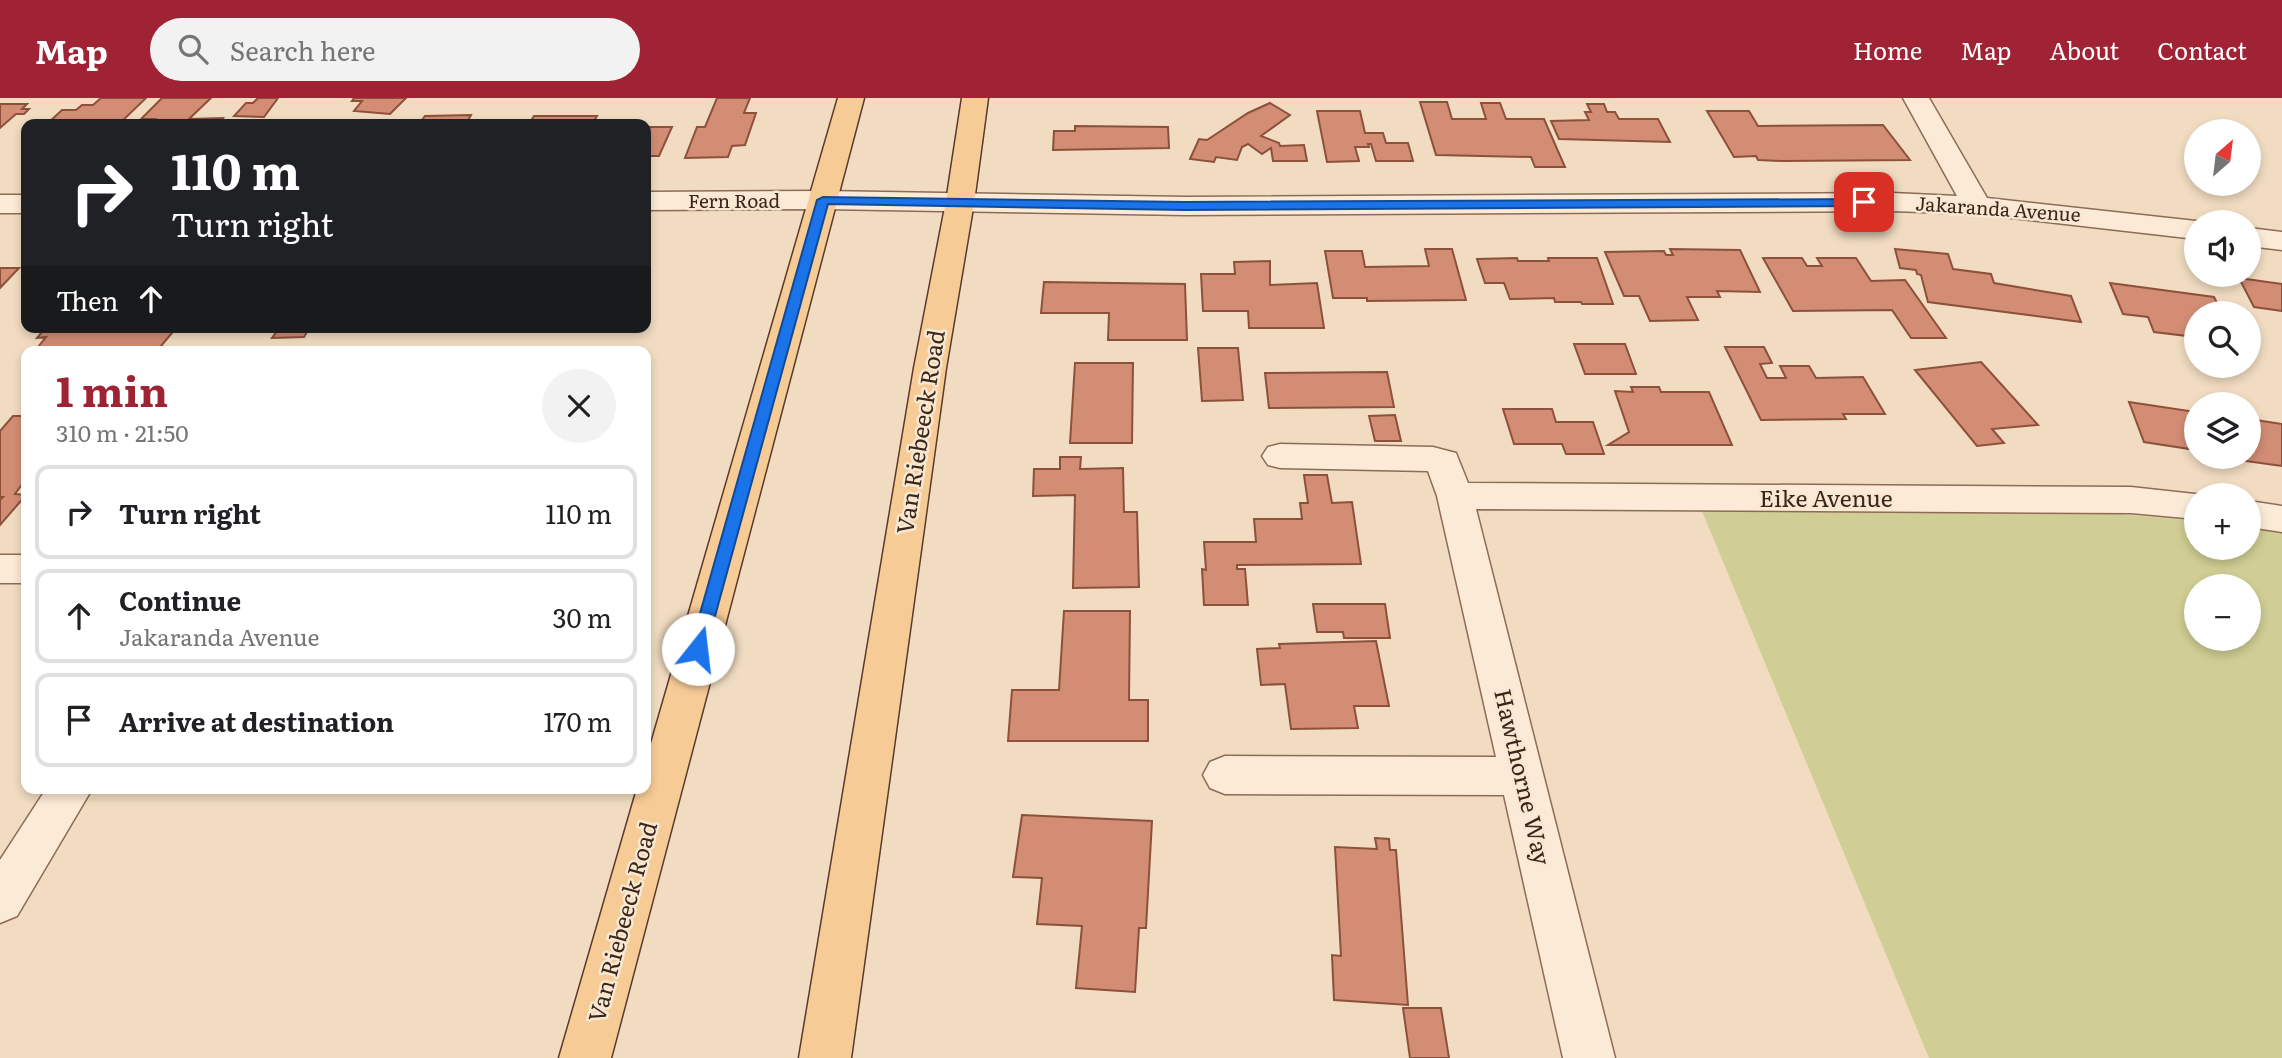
<!DOCTYPE html>
<html lang="en">
<head>
<meta charset="utf-8">
<style>
  :root { --surface:#fff; --page:#f2f2f2; --text:#202124; --muted:#757577; --line:#e0e0e0; --accent:#9f2335 }
  body { margin:0; font-family:Literata,serif; background:var(--page); color:var(--text); height:100vh; display:flex; flex-direction:column; font-size:26px; white-space:nowrap }
  * { box-sizing:border-box; margin:0 }
  p { font-size:23px; color:var(--muted) }
  .icon { flex:none; width:38px; height:38px; fill:none; stroke:currentColor; stroke-width:2; stroke-linecap:round; stroke-linejoin:round }
  .map { position:relative; flex:1; overflow:hidden }
  .details { position:absolute; left:21px; top:248px; width:630px; height:448px; display:flex; flex-direction:column; background:var(--surface); border-radius:14px; box-shadow:0 4px 10px #0003 }
  .details>* { flex:none }
  .guide { position:absolute; left:21px; top:21px; width:630px; height:214px; border-radius:14px; box-shadow:0 4px 10px #0003; background:#202124; color:#fff; overflow:hidden }
  .needle { width:46px; rotate:28deg }
  .controls { position:absolute; left:2184px; top:21px; display:grid; gap:14px }
  .controls a { display:grid; place-items:center; width:77px; height:77px; border-radius:50%; background:var(--surface); box-shadow:0 4px 10px #0003; font-size:35px }
  .pin { position:absolute; display:grid; place-items:center; width:60px; height:60px; color:#fff; margin:-30px; border-radius:14px; box-shadow:0 4px 10px #0006 }
  .me { position:absolute; width:77px; margin:-38px; rotate:16deg; stroke-linejoin:round; filter:drop-shadow(0 0 5px #0008) }
  .turn { display:flex; align-items:center; gap:24px; height:147px; padding:0 35px; font-size:32px }
  .turn .icon { width:91px; height:91px; stroke-width:2.5 }
  .turn b { display:block; font-size:49px; line-height:60px }
  .then { display:flex; align-items:center; height:66px; padding:0 35px; background:#0003; gap:14px; font-size:26px }
  .round { display:grid; place-items:center; flex:none; width:74px; height:74px; border-radius:37px; background:var(--page) }
  .headline { display:flex; align-items:center; justify-content:space-between; height:119px; padding:0 35px }
  h1 { font-size:42px; font-weight:700; line-height:52px; color:var(--accent) }
  ul { padding:0; list-style:none }
  li { display:flex; align-items:center; gap:21px; height:94px; margin:0 14px 10px; padding:0 21px; border:4px solid var(--line); border-radius:14px }
  li div { flex:1 }
  li b { display:block; font-size:26px }
  li em { font-style:normal }
  header { display:flex; align-items:center; gap:42px; box-sizing:border-box; height:98px; padding:0 35px; background:var(--accent); color:#fff }
  header strong { font-size:33px }
  nav { display:flex; gap:38px; margin-inline-start:auto; font-size:24px }
  .search { width:490px; height:63px; background:var(--page); display:flex; align-items:center; gap:18px; box-sizing:border-box; padding:0 24px; border-radius:38px; color:var(--muted); font-size:26px }
  .map>svg:first-child { display:block }
  .green { fill:#d0ce94; fill-rule:evenodd }
  .building { fill:#d28d74; stroke:#8d503b; stroke-width:2 }
  .lines { fill:none; stroke-linecap:round; stroke-linejoin:round }
  .street-casing { stroke:#8c6b57; stroke-width:3 }
  .primary-casing { stroke:#593a2c; stroke-width:3 }
  .street { fill:#fbead5; fill-rule:evenodd }
  .primary { fill:#f7cb96; fill-rule:evenodd }
  .route { fill:#1a73e8; stroke:#114b97; stroke-width:2 }
  .labels { text-anchor:middle; stroke-width:5; stroke-linejoin:round; paint-order:stroke }
  .far-street-label { font-size:19px; fill:#3a271c; stroke:#f8e7d1 }
  .street-label { font-size:23px; fill:#3a271c; stroke:#f8e7d1 }
</style>
</head>
<body>
<header>
<strong>Map</strong>
<div class="search"><svg class="icon" aria-label="search" viewBox="0 0 24 24"><circle cx="10" cy="10" r="6"/><path d="M15 15l6 6"/></svg>Search here</div>
<nav><a>Home</a><a>Map</a><a>About</a><a>Contact</a></nav>
</header>
<div class="map">
<svg width="2282" height="960" viewBox="0 0 2282 960">
  <rect width="100%" height="100%" fill="#f1dcc1"/>
  <path class="green" d="M1702,413h386l108,10v27h53v-20l33,5v525h-353zM2196,488h53v53h-53z"/>
  <path class="building" d="M101,0h45l-27,26h-72l15,-14h14l6,-5h11z
    M162,0h49l-22,21 34,-1 -5,6h-68l5,-5h-14z
    M258,0h20l-14,19 -30,-1 12,-13h7z
    M354,0h52l-16,16 -36,-3 8,-10h-10z
    M717,0h33l-6,15h12l-11,32 -13,1 -4,11 -43,1 12,-31h8z
    M1420,4h27l5,17h34l-5,-16h19l6,16h38l21,48h-30l-4,-10 -95,-2z
    M1270,5l20,12 -29,21 18,7 1,3 24,-1 3,16h-34l-2,-13 -9,6 -14,-10 -6,3 -5,13 -21,-3 -2,5 -24,-3 9,-20 8,1 41,-27z
    M0,6h27l-5,5h7l-5,5h-8l-16,14z
    M1587,6h17l3,8h8l4,7h39l12,23 -111,-3 -8,-18 38,-1 -4,-8h6z
    M1317,13h43l5,22h18l3,10h22l5,18h-37l-5,-17h-3l1,3h-14l4,14 -32,1z
    M1707,13h42l9,15 125,-1 27,35 -128,1 -24,-1 -2,-4 -22,1z
    M471,17l-5,9h-47l6,-8z
    M534,18h63l-5,8h-63z
    M283,22h16l-3,3h25l-97,1 56,-1z
    M1075,28l93,1 1,21 -116,2 1,-19h21z
    M646,29h26l-13,29h-13z
    M1425,151h27l14,51 -99,1v-3h-34l-8,-47h37l3,16 64,-1z
    M1670,151l70,1 20,42 -43,-1 3,6h-33l11,23 -48,1 -11,-25h-15l-19,-44 59,-1 2,4h7z
    M1895,151l53,5 5,15 38,5 3,9 77,13 10,26 -153,-20 -7,-27 -4,-1 -1,-4 -16,-2z
    M1517,160l1,3h31l-1,-3h49l16,46h-31l-1,-2h-26l-1,-4 -44,1 -6,-16h-19l-8,-24z
    M1763,160h39l5,8h15l-5,-8h39l15,23 34,-1 41,58h-35l-19,-28 -99,1z
    M1270,163v24l47,-2 7,45h-75l-1,-17h-45l-2,-37h34l-1,-12z
    M0,170h19l-19,20z
    M2239,180l43,6v27l-28,-4z
    M1044,184l141,2 2,56h-79l1,-27h-68z
    M2110,185l104,14 8,16h-26v24l-42,-5 -6,-15 -25,-3z
    M46,229h131l-21,25h-122l12,-15 -9,1z
    M280,229h30l-6,10 -32,1z
    M1574,246h51l11,30h-51z
    M1725,249h39l8,16 -12,1 7,14h19l-6,-12h29l7,12 47,-1 22,37h-42l3,5 -85,1z
    M1198,250h40l5,52 -41,1z
    M1981,264l57,63 -46,4 12,14 -27,3 -62,-76z
    M1075,265h58l-1,80h-62z
    M1387,274l7,35 -125,1 -4,-35z
    M1631,289h28l2,5h48l23,53h-124l21,-13 -14,-41 18,1z
    M2129,304l67,10v38l-52,-8z
    M1503,311h49l4,13h37l11,32h-38l-4,-10h-48z
    M1395,317l6,26h-26l-6,-25z
    M13,318h13v63l-11,15 11,1 -26,30v-25l3,-3h-3v-66z
    M2249,321l33,5v42l-65,-9h32z
    M1060,359h21l-1,12 43,-1 1,44h13l2,75 -66,1 2,-93 -42,1 1,-27h26z
    M1304,377h23l5,28 20,-1 9,62 -124,1v4h8l3,36h-44l-2,-36 4,1 -2,-28h52l-2,-23h48l-2,-16h8z
    M1313,506h72l5,34h-46l-1,-6h-26z
    M1064,513h66l-1,89h19v41h-140l4,-51h47z
    M1376,543l13,65h-35l4,22 -67,1 -6,-45 -24,1 -4,-36 23,-1 -1,-4z
    M1022,717l130,6 -6,107h-7l-4,64 -59,-4 6,-62 -45,-2 5,-46 -29,-1z
    M1375,740l14,1 1,11h6l12,155 -74,-5 -2,-45 9,1 -6,-109 42,2z
    M1403,910h38l8,50h-39z"/>
  <g class="lines">
    <defs>
      <path id="street" d="M1903,0h26l58,100 209,23 4,1h-4v17l-219,-25 -85,-3 -706,4 -363,-6 -177,1v-18l177,-1 363,6 706,-4 65,3z
        M0,97h26v18h-26z
        M2249,130l33,4v18l-33,-4z
        M1280,346l153,3 23,6 12,30 663,4 73,8h-8v24l-65,-6 -655,-4 139,549h-52l-59,-263 -279,-1 -15,-6 -7,-13 7,-13 15,-6 271,1 -59,-261 -9,-25 -148,-3 -12,-3 -6,-9 6,-9z
        M2249,403l33,5v26l-33,-5z
        M0,457h26v28h-26z
        M46,691h46l-75,127 -17,7v-63z"/>
      <path id="primary" d="M838,0h26l-253,960h-52l78,-269h9v-28z
        M962,0h26l-14,104 -28,166 -95,690h-52l115,-690 32,-166z"/>
    </defs>
    <use href="#street" class="street-casing"/>
    <use href="#primary" class="primary-casing"/>
    <use href="#street" class="street"/>
    <use href="#primary" class="primary"/>
  </g>
  <path class="route" d="M823,99l362,5 679,-3 6,3 -6,4 -679,4 -357,-6 -122,445 -2,4h-12l-2,-4 127,-449z"/>
  <g class="labels">
    <g class="far-street-label">
      <text x="734" y="110">Fern Road</text>
      <text transform="translate(1998 111) rotate(4)" y="7">Jakaranda Avenue</text>
    </g>
    <g class="street-label">
      <text transform="translate(921 334) rotate(-81)" y="8">Van Riebeeck Road</text>
      <text x="1826" y="409">Eike Avenue</text>
      <text transform="translate(1522 679) rotate(77)" y="8">Hawthorne Way</text>
      <text transform="translate(623 824) rotate(-75)" y="8">Van Riebeeck Road</text>
    </g>
  </g>
</svg>
<div class="controls">
<a><svg class="needle" viewBox="-14 -14 28 28"><path d="M0-13l5 13h-10z" fill="#e53935"/><path d="M0 13l5-13h-10z" fill="#757577"/></svg></a>
<a><svg class="icon" aria-label="sound" viewBox="0 0 24 24"><path d="M4 9h4l5-4v14l-5-4H4zM17 9q2 3 0 6"/></svg></a>
<a><svg class="icon" aria-label="search" viewBox="0 0 24 24"><circle cx="10" cy="10" r="6"/><path d="M15 15l6 6"/></svg></a>
<a><svg class="icon" aria-label="layers" viewBox="0 0 24 24"><path d="M12 4l9 5-9 5-9-5zM3 14l9 5 9-5"/></svg></a>
<a>+</a>
<a>−</a>
</div>
<div class="pin" style="left:1864px;top:104px;background:#d93025"><svg class="icon" aria-label="arrive" viewBox="0 0 24 24"><path d="M6 21V4h12l-3 4 3 4H6"/></svg></div>
<svg class="me" style="left:698px;top:551px" viewBox="-20 -20 40 40"><circle r="19" fill="#fff"/><path d="M0-13L10 11 0 6-10 11z" fill="#1a73e8"/></svg>
<div class="guide">
<div class="turn"><svg class="icon" aria-label="right" viewBox="0 0 24 24"><path d="M7 20v-9h11M14 6l5 5-5 5"/></svg><div><b>110 m</b>Turn right</div></div>
<div class="then">Then<svg class="icon" aria-label="ahead" viewBox="0 0 24 24"><path d="M12 20V5M6 11l6-6 6 6"/></svg></div>
</div>
<section class="details">
<div class="headline"><div><h1>1 min</h1><p>310 m · 21:50</p></div><a class="round"><svg class="icon" aria-label="close" viewBox="0 0 24 24"><path d="M6 6l12 12M18 6L6 18"/></svg></a></div>
<ul>
<li><svg class="icon" aria-label="right" viewBox="0 0 24 24"><path d="M7 20v-9h11M14 6l5 5-5 5"/></svg><div><b>Turn right</b></div><em>110 m</em></li>
<li><svg class="icon" aria-label="ahead" viewBox="0 0 24 24"><path d="M12 20V5M6 11l6-6 6 6"/></svg><div><b>Continue</b><p>Jakaranda Avenue</p></div><em>30 m</em></li>
<li><svg class="icon" aria-label="arrive" viewBox="0 0 24 24"><path d="M6 21V4h12l-3 4 3 4H6"/></svg><div><b>Arrive at destination</b></div><em>170 m</em></li>
</ul>
</section>
</div>
</body>
</html>
